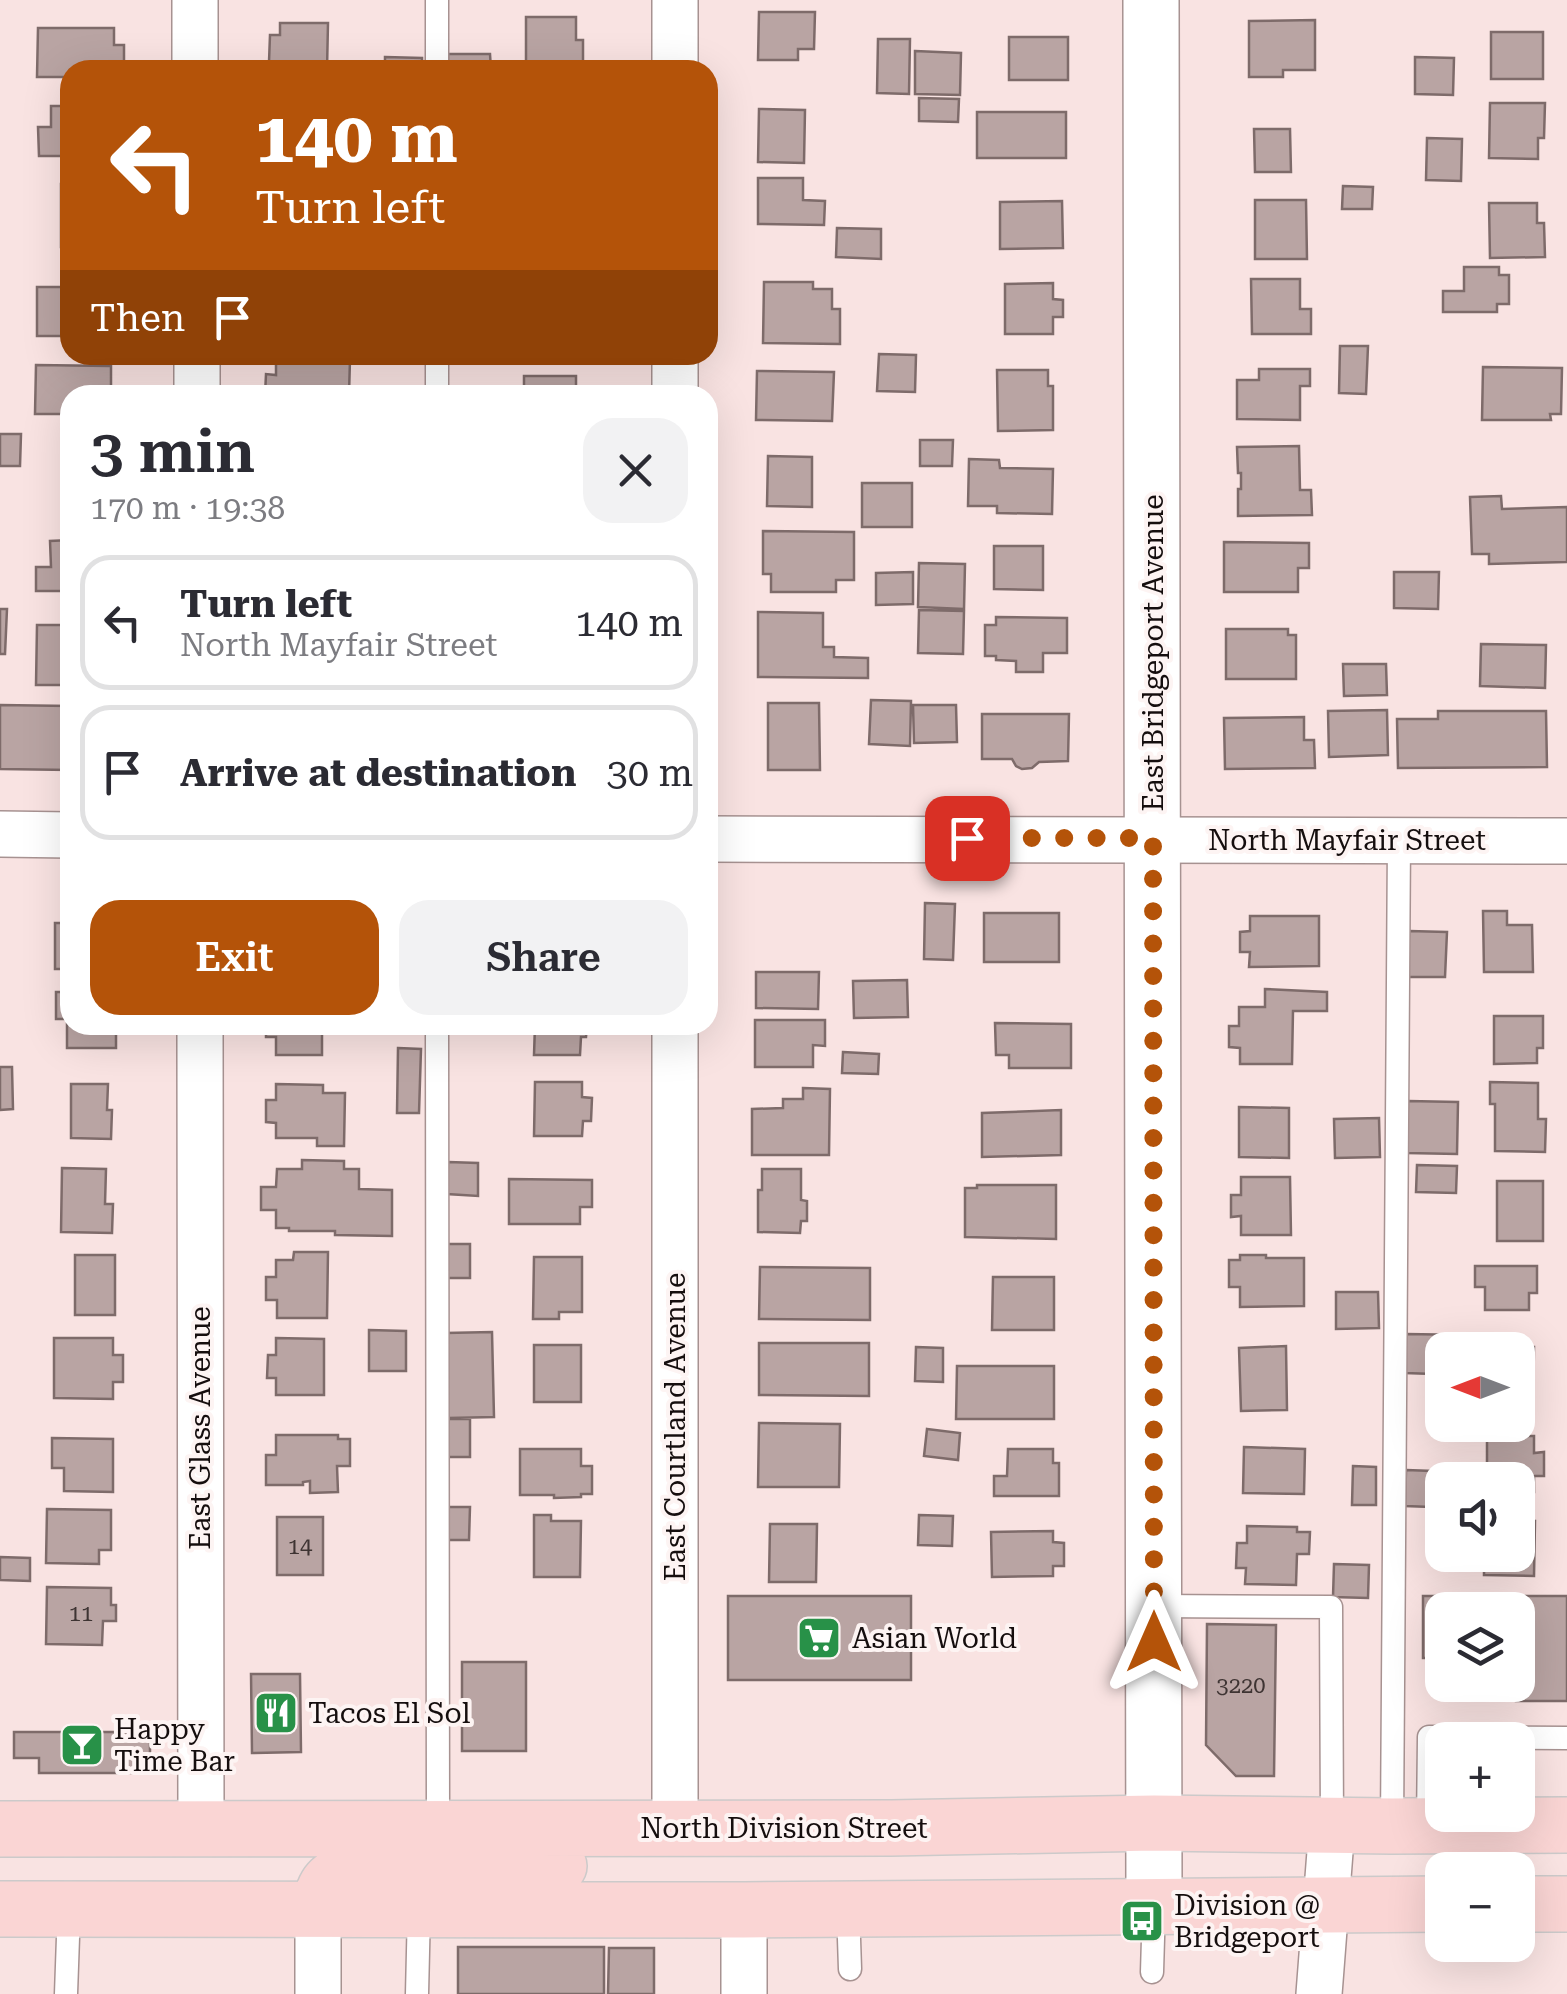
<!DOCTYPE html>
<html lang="en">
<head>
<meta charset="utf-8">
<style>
  :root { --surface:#fff; --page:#f2f2f3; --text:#2b2b33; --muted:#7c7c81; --line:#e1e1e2; --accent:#b45309 }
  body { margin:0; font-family:"Roboto Serif",serif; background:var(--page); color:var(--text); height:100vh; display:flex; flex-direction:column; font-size:38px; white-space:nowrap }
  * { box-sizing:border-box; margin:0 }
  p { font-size:32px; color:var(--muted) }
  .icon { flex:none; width:55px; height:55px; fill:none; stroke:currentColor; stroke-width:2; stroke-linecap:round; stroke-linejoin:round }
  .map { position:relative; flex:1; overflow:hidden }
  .panel { position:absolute; left:60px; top:385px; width:658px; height:650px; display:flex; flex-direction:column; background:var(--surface); border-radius:30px; box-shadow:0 10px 40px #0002 }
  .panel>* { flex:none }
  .banner { position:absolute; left:60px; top:60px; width:658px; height:305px; border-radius:30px; box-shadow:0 10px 40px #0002; background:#b45309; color:#fff; overflow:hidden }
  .needle { width:65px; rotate:270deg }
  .tools { position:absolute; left:1425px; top:1332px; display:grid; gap:20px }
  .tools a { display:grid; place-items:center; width:110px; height:110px; border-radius:20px; background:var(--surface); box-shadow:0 10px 40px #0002; font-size:50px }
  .pin { position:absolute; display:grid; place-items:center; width:85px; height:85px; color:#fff; margin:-42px; border-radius:20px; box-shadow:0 5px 15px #0006 }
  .me { position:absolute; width:110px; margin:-55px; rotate:0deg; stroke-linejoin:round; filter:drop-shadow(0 0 8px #0008) }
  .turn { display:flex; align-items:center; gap:35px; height:210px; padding:0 30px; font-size:45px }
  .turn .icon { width:130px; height:130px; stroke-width:2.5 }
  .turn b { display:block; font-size:70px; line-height:85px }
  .then { display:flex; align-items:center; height:95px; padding:0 30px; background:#0003; gap:20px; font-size:38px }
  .round { display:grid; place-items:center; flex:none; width:105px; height:105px; border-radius:30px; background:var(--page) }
  .summary { display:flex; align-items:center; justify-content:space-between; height:170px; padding:0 30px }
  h1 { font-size:60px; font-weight:600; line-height:75px }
  .action { display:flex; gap:20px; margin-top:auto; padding:20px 30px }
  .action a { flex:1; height:115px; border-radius:30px; background:var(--accent); color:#fff; font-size:40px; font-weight:600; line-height:115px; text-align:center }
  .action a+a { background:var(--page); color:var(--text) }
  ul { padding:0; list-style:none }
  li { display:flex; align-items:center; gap:30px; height:135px; margin:0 20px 15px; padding:0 10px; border:5px solid var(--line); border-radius:30px }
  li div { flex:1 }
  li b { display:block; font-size:38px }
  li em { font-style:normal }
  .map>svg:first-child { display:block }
  .building { fill:#b9a4a3; stroke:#7e6b6a; stroke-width:2.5 }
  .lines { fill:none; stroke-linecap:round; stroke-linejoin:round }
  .service-casing { stroke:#a79291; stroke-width:25 }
  .minor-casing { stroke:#a79291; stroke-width:48 }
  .tertiary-casing { stroke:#a79291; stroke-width:58 }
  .primary-casing { stroke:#cccaca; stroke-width:58 }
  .service { stroke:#fff; stroke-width:22 }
  .minor { stroke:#fff; stroke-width:45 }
  .tertiary { stroke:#fff; stroke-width:55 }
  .primary { stroke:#fad5d4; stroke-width:55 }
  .route { stroke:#b45309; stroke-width:18; stroke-dasharray:0 32.4 }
  .labels { text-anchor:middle; stroke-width:8; stroke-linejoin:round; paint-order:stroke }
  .number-label { font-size:22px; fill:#3e3433 }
  .street-label { font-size:28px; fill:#150e0e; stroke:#fdf4f3 }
  .poi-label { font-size:28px; fill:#150e0e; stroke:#fdf4f3; text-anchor:start }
</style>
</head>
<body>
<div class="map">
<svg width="1567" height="1994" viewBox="0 0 1567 1994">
  <rect width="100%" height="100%" fill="#f9e3e2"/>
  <path class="building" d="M759,12h56l-1,37h-16v11h-40z
    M526,17h50v23h7v30h-57z
    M1315,20v50h-32v7h-34v-56z
    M280,23h48l-1,47h-47v-8h-11l1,-27h10z
    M38,28h76v17h10v25h-54v7h-33z
    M1491,32h52v47h-52z
    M1009,37h59v43h-59z
    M878,39h32l-1,55 -32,-1z
    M915,51l46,2 -1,42 -45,-1z
    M448,54h42l1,16h-43z
    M385,57l37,1v12h-37z
    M1415,57l39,1 -1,37 -38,-1z
    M919,98l40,1 -1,23 -39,-1z
    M1490,103h55l-1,35h-6v21l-49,-1z
    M51,106h19v50h-31l-1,-29h13z
    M759,109l46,1 -1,53 -46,-1z
    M977,112h89v46h-89z
    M1254,129h36l1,43h-36z
    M1427,138l35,1 -1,42 -35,-1z
    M758,178h45v22l22,1 -1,24 -66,-1z
    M61,184h9v63h-9z
    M1343,186l30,1 -1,22h-30z
    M1255,200h51l1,59h-52z
    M1062,201l1,47 -63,1v-47z
    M1489,203h48v20h7l1,34 -55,1z
    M837,228l44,1v30l-45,-2z
    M1464,267h35v8h10v29h-12v8h-54v-21h21z
    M1251,279h49v30h11v25h-59z
    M764,282h49v7h19v20h8v35l-77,-1z
    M1053,283v16l10,1v17h-10v17h-48v-50z
    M37,287h33v49h-33z
    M1340,346h28l-2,48 -27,-1z
    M879,354l37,1 -1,37 -38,-1z
    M276,358l74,1 -1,36h-84l1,-21 10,1z
    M36,365l75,1v25l13,1v3h-54v19h-35z
    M1483,367l79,1 -1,46h-11l1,6h-69z
    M1259,369h51v17h-10v34l-63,-1v-39h22z
    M997,370h51v16h5v44l-55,1z
    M757,371l77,1 -2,49 -76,-1z
    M524,376h52v15h6v4h-58z
    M0,434h21l-1,32h-20z
    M920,440h33l-1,26h-32z
    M1299,446l1,44h11l1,25 -74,1v-27h3v-16h-3l-1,-26z
    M62,448h8v62h-8z
    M768,456l44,1v50l-45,-1z
    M969,459l30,1 1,8 53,1 -1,45 -55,-1v-7h-29z
    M862,483h50v44h-50z
    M1501,496l1,13 65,-2v55l-78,2v-10h-17l-2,-57z
    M763,531l91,1v48h-18v12h-65v-18h-8z
    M70,540v51h-34v-24h15l-1,-26z
    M1224,542l85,1v25h-11v24h-74z
    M994,546h49v44l-49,-1z
    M919,563l46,1 -1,45 -46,-2z
    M913,572v32l-37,1v-32z
    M1394,572h45l-1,37 -44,-1z
    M0,609h7l-2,45h-5z
    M919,610l45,1 -1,43 -45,-1z
    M758,612l65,1v34h11v10l34,1v20l-110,-1z
    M996,617l71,1v35h-24v19h-27v-11l-20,-1v-4h-11v-31h11z
    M37,625h33v60h-34z
    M1226,629h62v6h8v44h-70z
    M1481,644l65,1 -1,43 -65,-2z
    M1343,664h43l1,31 -43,1z
    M871,700l40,1 -1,45 -41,-2z
    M768,703h51l1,67h-52z
    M0,705l70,1v64l-70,-1z
    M913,705h43l1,37 -43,1z
    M1387,710l1,45 -59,2 -1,-46z
    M1438,711h108l1,56 -149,1 -1,-49h41z
    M982,714h87l-1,47 -29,1 -7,6 -10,1 -6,-3 -4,-7h-30z
    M1304,717v23h10l1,28 -90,1 -1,-51z
    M925,903l30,1 -2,56 -29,-1z
    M1483,911h24v14h25l1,47h-49z
    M984,913h75v49h-75z
    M1250,916h69v50l-70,1 1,-15h-10v-20l10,-1z
    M55,923h15v46h-15z
    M1409,931l38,1 -2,45h-37z
    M756,972h63l-1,37 -62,-1z
    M907,980l1,37 -54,1 -1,-37z
    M1265,989l62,3v19h-34l-1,53h-52v-16l-11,-1v-21h10v-19h26z
    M56,992h14v33h46v23h-49v-29h-11z
    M1494,1016h49v32h-6v15l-43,1z
    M755,1020h70v26l-12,-1v22h-58z
    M995,1023l76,1v44h-62v-13h-13z
    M266,1025h56v30h-46v-18h-10z
    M535,1025h52l-1,12h-5l-1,18h-46z
    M398,1048l23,1 -2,64h-22z
    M843,1052l36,2 -1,20 -36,-1z
    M0,1067h12l1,42 -13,1z
    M535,1082h47v15l10,1 -1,23h-8l-1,15h-48z
    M1490,1082l48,1v36h8l-1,33 -50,-1v-47h-5z
    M71,1084h37l-1,26h5l-1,29 -40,-1z
    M276,1084l47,1v8h22l-1,53h-27v-8h-41v-15l-10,-1v-22h10z
    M803,1088l27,1 -1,66h-77v-46l31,-1v-9h20z
    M1408,1101l50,1 -1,52 -50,-1z
    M1239,1107l50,1v50l-50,-1z
    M1061,1110v45l-79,2v-44z
    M1379,1118l1,39 -45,1 -1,-39z
    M302,1160l42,1v8h15v20l33,1v46l-57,-1v-4h-46v-3h-13v-18h-15v-23h15l1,-18h25z
    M448,1162l30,1v33l-31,-2z
    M1417,1165l40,1 -1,27 -40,-1z
    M62,1168l44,1 -1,35h8l-1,29 -51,-1z
    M762,1169h39v31l6,1v20h-6l-1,12 -42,-1v-42h4z
    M1241,1177h49l1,58h-50v-19l-10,1v-22h10z
    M509,1179l83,1v27h-12v17h-71z
    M1497,1181h46v60h-46z
    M977,1185h79v54l-91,-2v-49h12z
    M447,1244h23v34h-24z
    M294,1252h34l-1,66h-50v-18h-11v-23h10v-17h17z
    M75,1255h40v60h-40z
    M1240,1255h26v3h38v48l-64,1v-20h-11v-27h11z
    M534,1257h48v55h-23v7h-26z
    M1475,1266h62v27h-8v17h-44v-23h-10z
    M760,1267l110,1v52l-111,-1z
    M993,1277h61v53h-62z
    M1336,1292h42l1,36 -43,1z
    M369,1330l37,1v40h-37z
    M492,1332l2,85 -46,1 -2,-85z
    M1406,1334l62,1 -1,15h-25v8h-9v16l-28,-1z
    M54,1338h59v17h10v27h-10v17l-59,-1z
    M276,1338l48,1v56h-48v-17h-9l1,-23h8z
    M759,1343h110v53l-110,-1z
    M534,1345h47v57h-47z
    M1286,1346l1,64 -46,1 -2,-63z
    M1484,1346l50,1 -1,60h-15v-57h-34z
    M916,1347l27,1v34l-28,-1z
    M957,1366h97v53h-98z
    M448,1419h22v38h-22z
    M759,1423l81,1 -1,63h-81z
    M927,1429l33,4 -2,27 -34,-4z
    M276,1435h62v4h12v27h-13l1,26 -28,1v-12l-7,1v3h-37v-30h10z
    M1487,1436h47v17l10,-1v24h-10v16h-16v-12h-31z
    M52,1438l61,1v53l-49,-1v-23h-12z
    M1244,1447l61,2 -1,45 -61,-1z
    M520,1449h61v17h11v28h-11v3l-27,1v-3h-34z
    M1008,1449h45v14h6v33h-65v-20h13z
    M1353,1466l23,1v38h-24z
    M1406,1470l27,1 -2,36 -26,-1z
    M447,1507h23l-1,33h-22z
    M47,1509l64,1v40h-12v14l-53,-1z
    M534,1515h17v6h30l-1,56h-46z
    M919,1515l34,1 -1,30 -34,-1z
    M277,1517h46v58h-46z
    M1518,1520l17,1 -1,55 -50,-1v-20h34z
    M770,1524h47l-1,58h-47z
    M1247,1526l50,1v5h13l-1,22h-12l-1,31 -51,-1 1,-16h-10l1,-25h10z
    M1053,1531v11l11,1v23h-11v10l-61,1 -1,-45z
    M0,1557l30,1v23l-30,-1z
    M1334,1564l35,1 -1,33 -35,-1z
    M47,1587l64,1v17h5v16h-13l-1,24 -56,-1z
    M728,1596h183v84h-183z
    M1423,1596h144v105h-51l2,-91h-76v48h-19z
    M1207,1624l69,1 -2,151h-38l-30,-31z
    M462,1662h64v89h-64z
    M251,1674h49l1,78 -49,1z
    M14,1732h136v41h-111v-15h-25z
    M458,1947h146v47h-146z
    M609,1948h45v46h-46z"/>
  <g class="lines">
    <defs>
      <path id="service" d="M437,70v-70
        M437,395v-40
        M437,1025l1,803
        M1154,1606l177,1 1,219
        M1392,1826l7,-986
        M1428,1826l1,-89 138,1
        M848,1909l2,60
        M1152,1972l2,-67
        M66,1994l3,-85
        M417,1994l2,-85"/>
      <path id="minor" d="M195,0v70
        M675,0v70
        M197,355v40
        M675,355v40
        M0,834l70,1
        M708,839l859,2
        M200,1025l1,805
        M675,1025v804
        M318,1909v85
        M744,1910v84
        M1319,1994l13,-168"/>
      <path id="tertiary" d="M1151,0l3,1905"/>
      <path id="primary" d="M0,1829l891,-1 263,-5 238,3 175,-1
        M1518,1904h49
        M0,1909l744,1 698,-6
        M318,1909c9,-29 8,-28 36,-41l205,-2"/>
    </defs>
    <use href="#service" class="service-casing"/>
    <use href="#minor" class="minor-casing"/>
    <use href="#tertiary" class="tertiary-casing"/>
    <use href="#primary" class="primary-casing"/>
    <use href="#service" class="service"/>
    <use href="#minor" class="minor"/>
    <use href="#tertiary" class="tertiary"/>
    <use href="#primary" class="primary"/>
  </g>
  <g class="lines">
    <path class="route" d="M967,838h186l1,804"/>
  </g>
  <defs>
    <symbol id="supermarket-square" viewBox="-11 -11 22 22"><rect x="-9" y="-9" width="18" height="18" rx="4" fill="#289148" stroke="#fdf4f3"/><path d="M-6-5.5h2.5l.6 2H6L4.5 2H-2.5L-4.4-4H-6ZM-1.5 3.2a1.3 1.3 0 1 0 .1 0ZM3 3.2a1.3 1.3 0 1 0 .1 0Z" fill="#fff"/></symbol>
    <symbol id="restaurant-square" viewBox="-11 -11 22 22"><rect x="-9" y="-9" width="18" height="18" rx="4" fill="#289148" stroke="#fdf4f3"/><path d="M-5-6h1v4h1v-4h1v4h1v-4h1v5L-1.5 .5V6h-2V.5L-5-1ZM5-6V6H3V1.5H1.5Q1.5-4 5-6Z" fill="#fff"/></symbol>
    <symbol id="bar-square" viewBox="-11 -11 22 22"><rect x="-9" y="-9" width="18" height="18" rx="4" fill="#289148" stroke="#fdf4f3"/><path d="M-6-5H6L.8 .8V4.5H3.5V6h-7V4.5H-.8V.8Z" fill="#fff"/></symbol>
    <symbol id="bus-square" viewBox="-11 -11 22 22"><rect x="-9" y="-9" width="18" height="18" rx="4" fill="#289148" stroke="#fdf4f3"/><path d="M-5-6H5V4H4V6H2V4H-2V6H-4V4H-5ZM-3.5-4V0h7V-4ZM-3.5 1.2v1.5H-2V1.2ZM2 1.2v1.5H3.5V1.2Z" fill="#fff"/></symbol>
  </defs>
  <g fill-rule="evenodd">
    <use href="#supermarket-square" x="794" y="1613" width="50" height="50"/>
    <use href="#restaurant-square" x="251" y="1688" width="50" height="50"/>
    <use href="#bar-square" x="57" y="1720" width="50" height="50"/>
    <use href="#bus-square" x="1117" y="1896" width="50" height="50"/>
  </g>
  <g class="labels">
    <g class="number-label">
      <text x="300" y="1554">14</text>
      <text x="81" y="1621">11</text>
      <text x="1241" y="1693">3220</text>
    </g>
    <g class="street-label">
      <text transform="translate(1153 653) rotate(-90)" y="10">East Bridgeport Avenue</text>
      <text x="1347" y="850">North Mayfair Street</text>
      <text transform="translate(675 1427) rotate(-90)" y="10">East Courtland Avenue</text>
      <text transform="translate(200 1428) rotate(-90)" y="10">East Glass Avenue</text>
      <text x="784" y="1838">North Division Street</text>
    </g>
    <g class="poi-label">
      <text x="852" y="1648">Asian World</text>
      <text x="308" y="1723">Tacos El Sol</text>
      <text x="114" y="1739">Happy<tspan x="114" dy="32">Time Bar</tspan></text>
      <text x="1174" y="1915">Division @<tspan x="1174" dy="32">Bridgeport</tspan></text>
    </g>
  </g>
</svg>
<div class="tools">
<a><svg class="needle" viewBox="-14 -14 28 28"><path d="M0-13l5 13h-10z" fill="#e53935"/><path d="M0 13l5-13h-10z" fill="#7c7c81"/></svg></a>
<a><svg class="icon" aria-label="sound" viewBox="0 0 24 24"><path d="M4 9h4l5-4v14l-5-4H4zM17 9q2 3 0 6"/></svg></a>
<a><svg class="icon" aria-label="layers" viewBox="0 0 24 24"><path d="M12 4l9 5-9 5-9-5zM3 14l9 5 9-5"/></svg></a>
<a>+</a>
<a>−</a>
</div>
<div class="pin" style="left:967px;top:838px;background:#d93025"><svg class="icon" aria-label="arrive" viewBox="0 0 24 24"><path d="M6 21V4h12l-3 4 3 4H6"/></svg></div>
<svg class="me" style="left:1154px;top:1642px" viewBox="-20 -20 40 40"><path d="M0-17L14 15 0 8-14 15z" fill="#b45309" stroke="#fff" stroke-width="4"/></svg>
<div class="banner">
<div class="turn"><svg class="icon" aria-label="left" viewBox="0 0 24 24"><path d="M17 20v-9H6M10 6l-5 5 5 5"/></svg><div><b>140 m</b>Turn left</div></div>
<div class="then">Then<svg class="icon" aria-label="arrive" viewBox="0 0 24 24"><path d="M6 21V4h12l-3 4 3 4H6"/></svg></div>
</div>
<section class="panel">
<div class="summary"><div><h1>3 min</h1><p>170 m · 19:38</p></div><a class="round"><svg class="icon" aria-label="close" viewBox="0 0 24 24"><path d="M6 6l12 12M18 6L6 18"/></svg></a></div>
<ul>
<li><svg class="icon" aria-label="left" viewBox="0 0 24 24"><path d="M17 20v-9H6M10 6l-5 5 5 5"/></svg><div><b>Turn left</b><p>North Mayfair Street</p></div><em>140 m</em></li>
<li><svg class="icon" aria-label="arrive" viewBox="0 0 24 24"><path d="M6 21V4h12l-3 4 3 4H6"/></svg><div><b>Arrive at destination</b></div><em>30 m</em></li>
</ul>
<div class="action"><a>Exit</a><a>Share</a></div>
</section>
</div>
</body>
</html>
